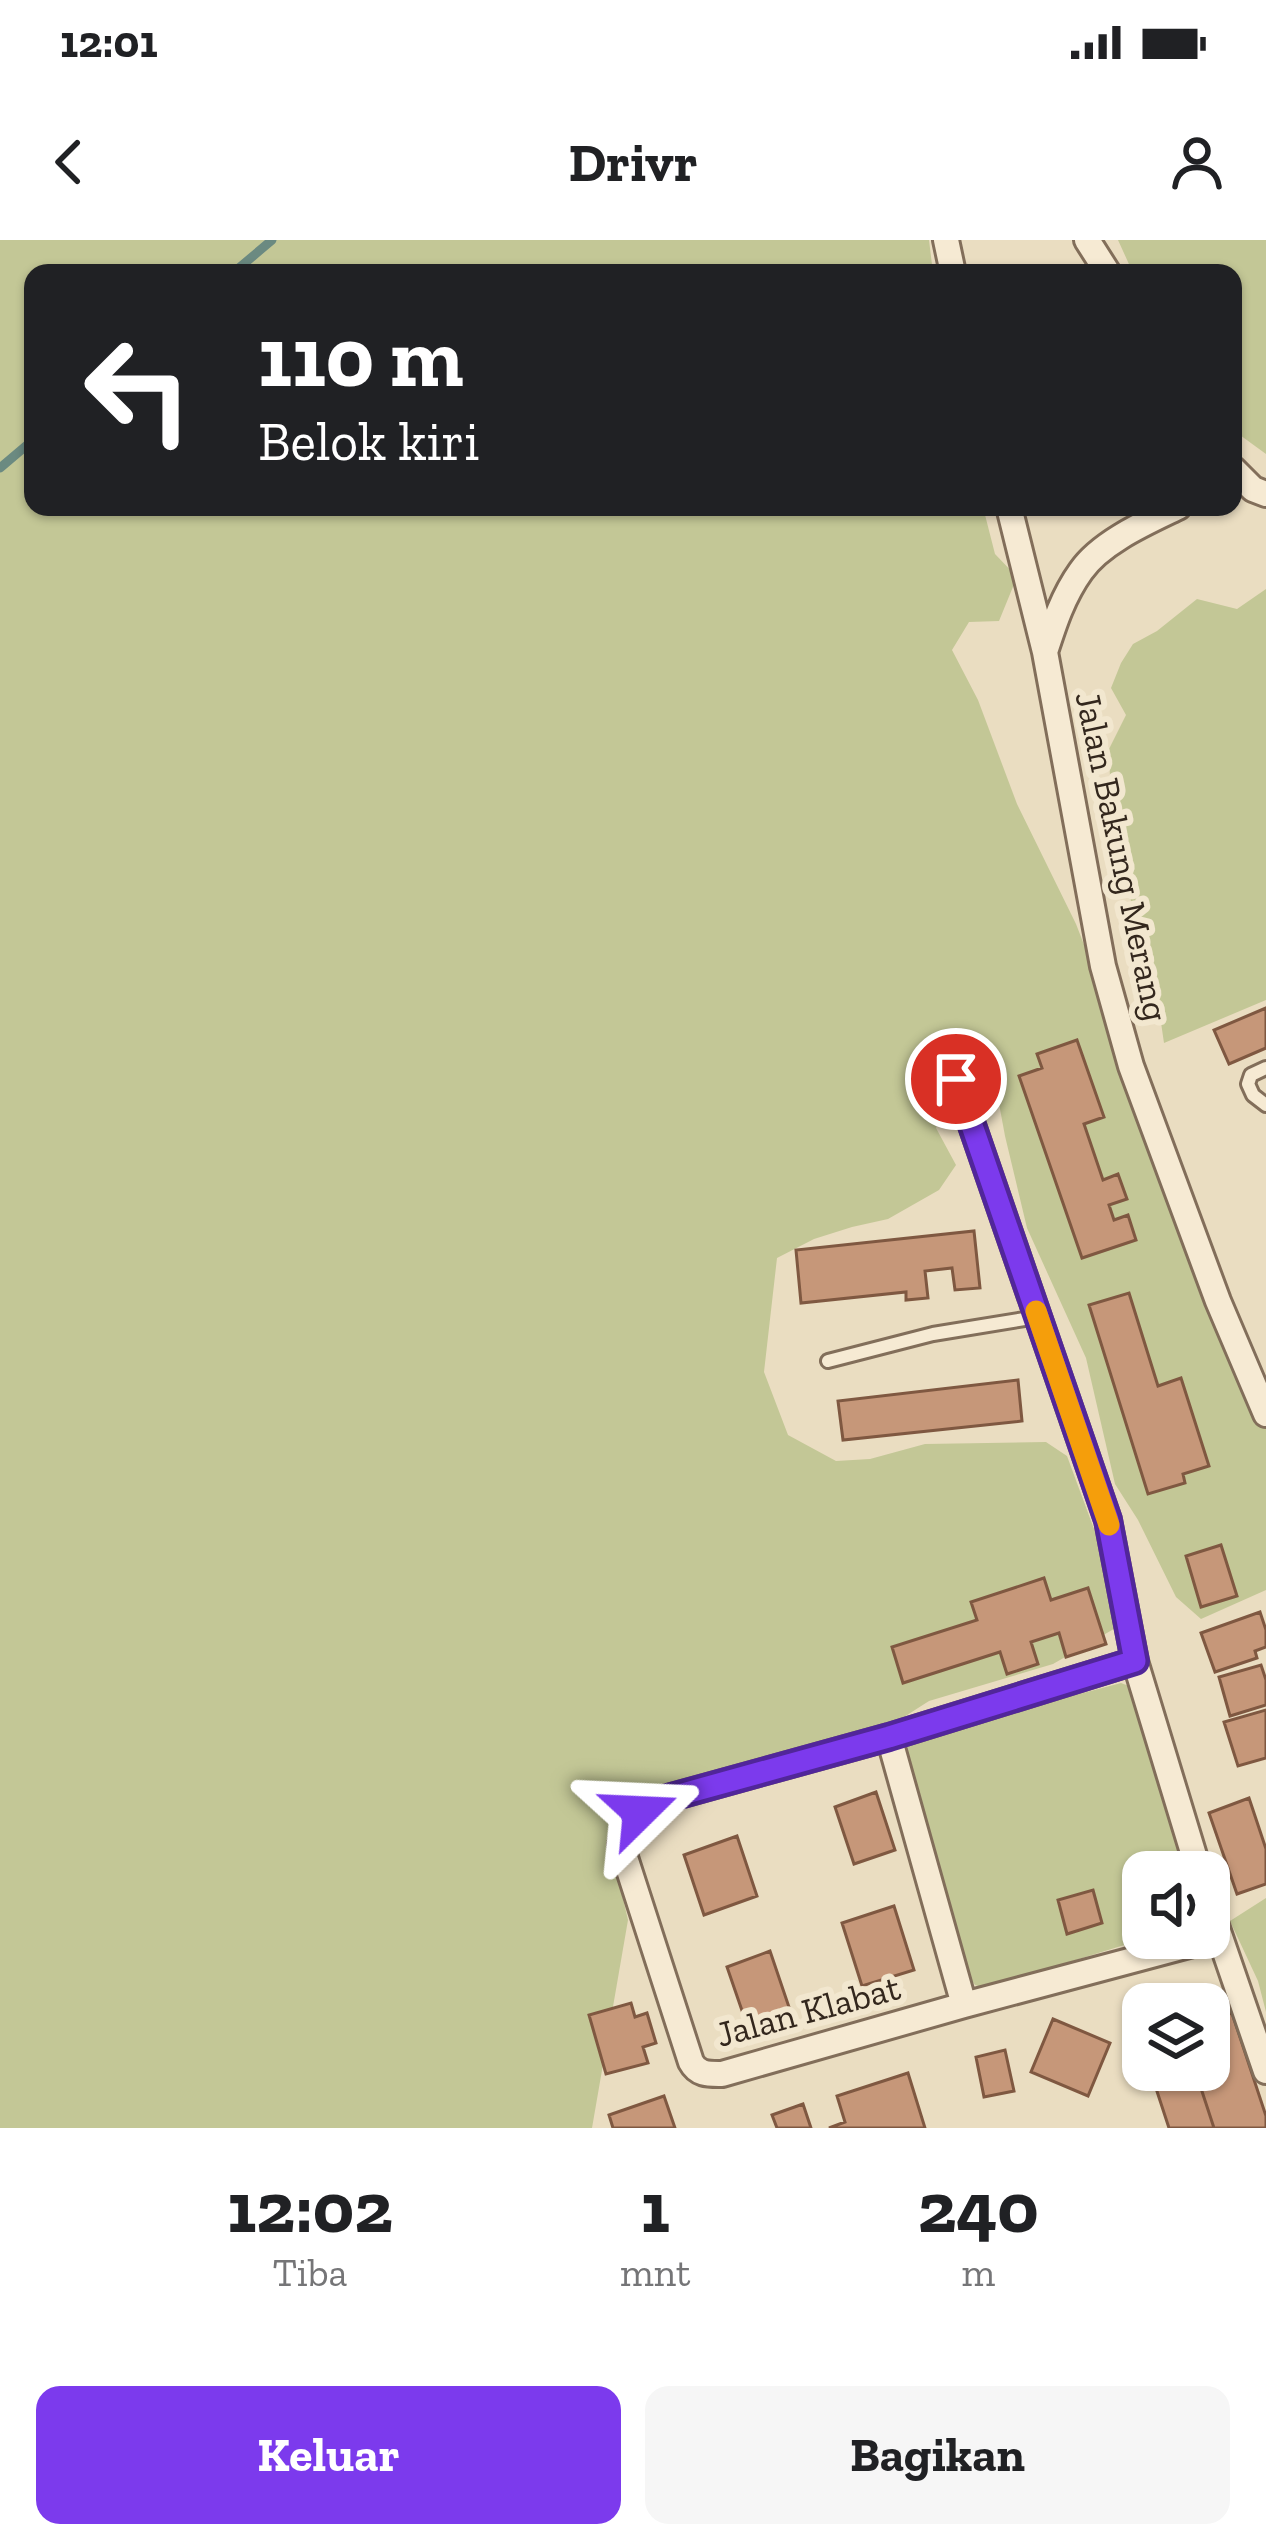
<!DOCTYPE html>
<html lang="id">
<head>
<meta charset="utf-8">
<style>
  :root { --surface:#fff; --page:#f6f6f6; --text:#202124; --muted:#757577; --accent:#7c3aed }
  body { margin:0; font-family:"Zilla Slab",serif; background:var(--page); color:var(--text); height:100vh; display:flex; flex-direction:column; font-size:45px; white-space:nowrap }
  * { box-sizing:border-box; margin:0 }
  p { font-size:39px; color:var(--muted) }
  .icon { flex:none; width:66px; height:66px; fill:none; stroke:currentColor; stroke-width:2; stroke-linecap:round; stroke-linejoin:round }
  .map { position:relative; height:1888px; overflow:hidden }
  .panel { display:flex; flex-direction:column; background:var(--surface); flex:1 }
  .panel>* { flex:none }
  .hud { position:absolute; left:24px; top:24px; width:1218px; height:252px; border-radius:24px; box-shadow:0 3px 9px #0004; background:#202124; color:#fff; overflow:hidden }
  .controls { position:absolute; left:1122px; top:1611px; display:grid; gap:24px }
  .controls a { display:grid; place-items:center; width:108px; height:108px; border-radius:24px; background:var(--surface); box-shadow:0 3px 9px #0004; font-size:60px }
  .pin { position:absolute; display:grid; place-items:center; width:102px; height:102px; color:#fff; margin:-51px; border:6px solid #fff; border-radius:50%; box-shadow:0 3px 12px #0007 }
  .me { position:absolute; width:132px; margin:-66px; rotate:69deg; stroke-linejoin:round; filter:drop-shadow(0 0 9px #0008) }
  .turn { display:flex; align-items:center; gap:42px; height:252px; padding:0 36px; font-size:54px }
  .turn .icon { width:156px; height:156px; stroke-width:2.5 }
  .turn b { display:block; font-size:84px; line-height:102px }
  .eta { display:flex; justify-content:space-evenly; align-items:center; height:204px; text-align:center }
  .eta b { font-size:72px; font-weight:800; line-height:84px }
  .button { display:flex; gap:24px; margin-top:auto; padding:24px 36px }
  .button a { flex:1; height:138px; border-radius:24px; background:var(--accent); color:#fff; font-size:48px; font-weight:800; line-height:138px; text-align:center }
  .button a+a { background:var(--page); color:var(--text) }
  .status { display:flex; justify-content:space-between; align-items:center; height:84px; padding:0 60px; background:var(--surface); direction:ltr }
  .status svg { height:33px; fill:currentColor }
  header { display:flex; justify-content:space-between; align-items:center; height:156px; padding:0 36px; background:var(--surface); font-size:54px; font-weight:800 }
  .map>svg:first-child { display:block }
  .green { fill:#c3c796 }
  .lines { fill:none; stroke-linecap:round; stroke-linejoin:round }
  .stream { stroke:#6b8a81; stroke-width:9 }
  .building { fill:#c69779; stroke:#7f5841; stroke-width:3 }
  .service-casing { stroke:#826e5a; stroke-width:18 }
  .minor-casing { stroke:#826e5a; stroke-width:30 }
  .service { stroke:#f6ead3; stroke-width:12 }
  .minor { stroke:#f6ead3; stroke-width:24 }
  .route-casing { stroke:#51269a; stroke-width:30 }
  .route { stroke:#7c3aed; stroke-width:21 }
  .slow { stroke:#f59e0b; stroke-width:21 }
  .labels { text-anchor:middle; stroke-width:12; stroke-linejoin:round; paint-order:stroke }
  .street-label { font-size:36px; fill:#33271d; stroke:#f2e7cf }
</style>
</head>
<body>
<div class="status"><b>12:01</b><svg viewBox="0 0 49 12"><path d="M0 12V9h3v3zM5 12V6h3v6zM10 12V3h3v9zM15 12V0h3v12zM26 1h20v11H26zM47 4h2v5h-2z"/></svg></div>
<header><svg class="icon" aria-label="back" viewBox="0 0 24 24"><path d="M15 5l-7 7 7 7"/></svg>Drivr<svg class="icon" aria-label="person" viewBox="0 0 24 24"><circle cx="12" cy="8" r="4"/><path d="M4 21q1-7 8-7t8 7"/></svg></header>
<div class="map">
<svg width="1266" height="1888" viewBox="0 0 1266 1888">
  <rect width="100%" height="100%" fill="#eaddc1"/>
  <path class="green" d="M0,0h929l4,33h-900v234h950l12,47 22,23 -18,44 -30,1 -17,28 26,50 39,104 59,120 190,490v176l-65,29 -25,-22 -38,-77 -23,-36 -29,-126 -59,-130 -22,-92 -12,-65 -30,-11 -27,68 20,37 -17,25 -51,29 -36,8 -38,12 -37,19 -13,114 24,63 48,26 34,-2 55,-15 121,-2 21,14 30,81 9,45 13,44 -66,38 -124,37 -36,23 -261,72 -20,16 -2,31 18,77 -36,208h-592z
    M1118,0h148v214l-33,-24v-157h-100z
    M1266,349v411l-102,43 -6,-41 -25,-59 -3,-59 -18,-46 -3,-89 17,-34 -15,-27 10,-25 12,-19 24,-13 40,-32 40,10z
    M1121,1443l8,3 7,10 52,176h-45v66h4l-162,50 -10,-3 -6,-8 -63,-220v-7l7,-12z
    M1266,1658v114l-8,-31 -28,-60z"/>
  <g class="lines">
    <path class="stream" d="M233,33l39,-33
      M0,228l33,-28"/>
  </g>
  <path class="building" d="M1266,768v40l-37,16 -15,-34z
    M1077,800l27,77 -20,7 19,56 15,-6 9,25 -18,6 5,15 14,-5 8,25 -54,18 -63,-182 23,-8 -5,-14z
    M974,991l6,57 -25,2 -3,-22 -27,3 3,27 -22,2v-8l-105,11 -5,-53z
    M1129,1053l29,93 23,-8 28,88 -26,8 2,9 -37,11 -59,-189z
    M1018,1140l4,41 -179,19 -5,-39z
    M1221,1305l16,51 -36,11 -15,-51z
    M1044,1338l7,22 37,-12 18,56 -40,13 -7,-24 -28,9 7,22 -31,10 -7,-22 -97,31 -11,-36 85,-27 -6,-18z
    M1260,1372l6,18v17l-11,4 2,7 -42,14 -14,-39z
    M1261,1425l5,15v25l-36,11 -11,-39z
    M1266,1470v48l-28,8 -14,-44z
    M876,1552l19,58 -41,14 -19,-57z
    M1249,1558l17,51v35l-29,10 -28,-81z
    M737,1596l20,60 -53,19 -20,-60z
    M1093,1650l9,33 -35,11 -9,-34z
    M894,1666l20,64 -52,16 -20,-63z
    M770,1711l21,62 -43,15 -21,-61z
    M631,1763l4,14 12,-4 9,30 -13,4 5,16 -42,11 -17,-59z
    M1232,1773l34,103v12h-52l-19,-58h14v-49z
    M1053,1779l57,24 -22,53 -57,-24z
    M1005,1810l9,41 -30,6 -8,-40z
    M1150,1830h45l19,58h-45z
    M908,1833l17,55h-96l16,-6 -8,-26z
    M664,1856l11,32h-62l-4,-13z
    M803,1864l8,24h-34l-5,-13z"/>
  <g class="lines">
    <defs>
      <path id="service" d="M1266,828l-15,7 -3,9 5,11 13,10
        M828,1121l105,-27 104,-17"/>
      <path id="minor" d="M946,0l7,33
        M1087,0l21,33
        M1233,229l20,20 13,5
        M1009,267l36,145 58,314 28,100 87,235 48,113
        M1045,412c9,-28 18,-56 36,-81 20,-29 66,-49 97,-64
        M956,839l152,441 27,141 64,211
        M1135,1421l-246,76 -221,61c-23,10 -43,20 -47,47l70,217c7,13 18,12 31,12l242,-69 255,-68
        M889,1497l75,268
        M1209,1665l57,166"/>
    </defs>
    <use href="#service" class="service-casing"/>
    <use href="#minor" class="minor-casing"/>
    <use href="#service" class="service"/>
    <use href="#minor" class="minor"/>
  </g>
  <g class="lines">
    <defs>
      <path id="route" d="M640,1572l28,-14 221,-61 246,-76 -27,-141 -152,-441"/>
    </defs>
    <use href="#route" class="route-casing"/>
    <use href="#route" class="route"/>
    <path class="slow" d="M1036,1071l73,214"/>
  </g>
  <g class="labels">
    <g class="street-label">
      <text transform="translate(1123 616) rotate(78)" y="13">Jalan Bakung Merang</text>
      <text transform="translate(808 1770) rotate(-15)" y="13">Jalan Klabat</text>
    </g>
  </g>
</svg>
<div class="controls">
<a><svg class="icon" aria-label="sound" viewBox="0 0 24 24"><path d="M4 9h4l5-4v14l-5-4H4zM17 9q2 3 0 6"/></svg></a>
<a><svg class="icon" aria-label="layers" viewBox="0 0 24 24"><path d="M12 4l9 5-9 5-9-5zM3 14l9 5 9-5"/></svg></a>
</div>
<div class="pin" style="left:956px;top:839px;background:#d93025"><svg class="icon" aria-label="arrive" viewBox="0 0 24 24"><path d="M6 21V4h12l-3 4 3 4H6"/></svg></div>
<svg class="me" style="left:640px;top:1572px" viewBox="-20 -20 40 40"><path d="M0-17L14 15 0 8-14 15z" fill="#7c3aed" stroke="#fff" stroke-width="4"/></svg>
<div class="hud">
<div class="turn"><svg class="icon" aria-label="left" viewBox="0 0 24 24"><path d="M17 20v-9H6M10 6l-5 5 5 5"/></svg><div><b>110 m</b>Belok kiri</div></div>
</div>
</div>
<section class="panel">
<div class="eta">
<div><b>12:02</b><p>Tiba</p></div>
<div><b>1</b><p>mnt</p></div>
<div><b>240</b><p>m</p></div>
</div>
<div class="button"><a>Keluar</a><a>Bagikan</a></div>
</section>
</body>
</html>
